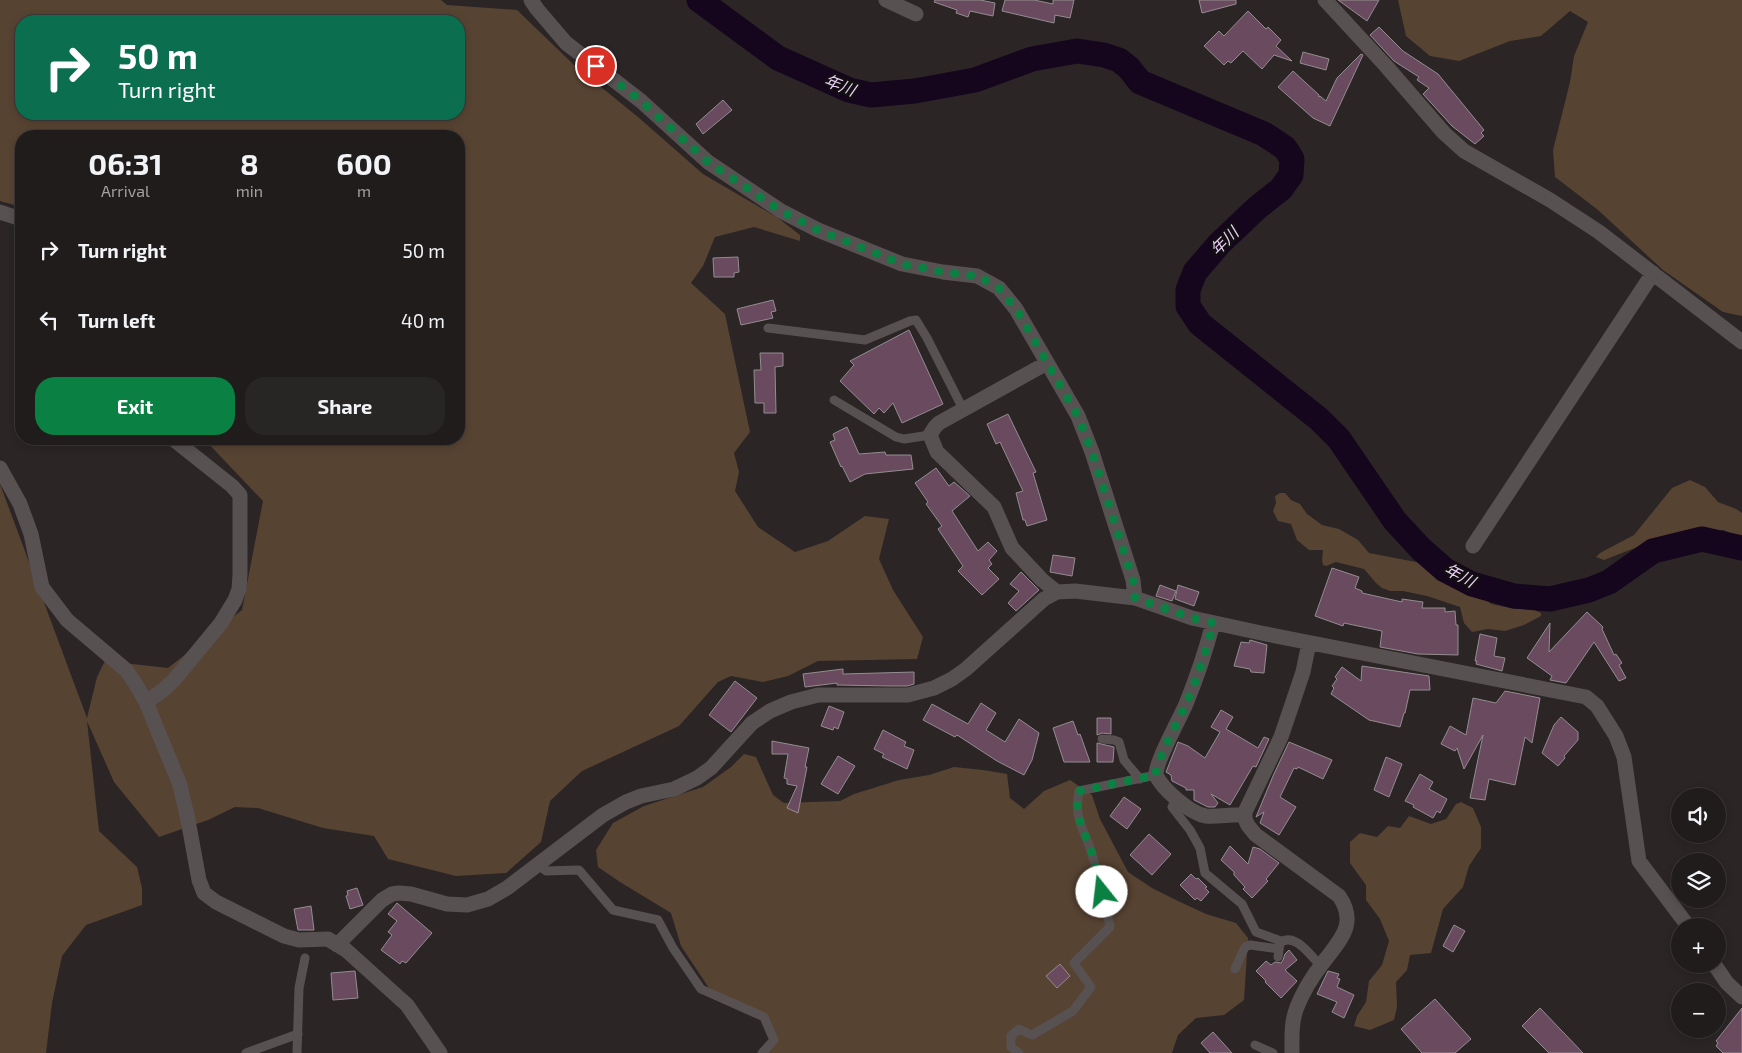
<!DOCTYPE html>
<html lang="en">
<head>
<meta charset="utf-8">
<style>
  :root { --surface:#201c1c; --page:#282525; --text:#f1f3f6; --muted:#a2a1a3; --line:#3d3a3b; --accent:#0b8043 }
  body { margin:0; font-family:"Exo 2","Noto Sans JP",sans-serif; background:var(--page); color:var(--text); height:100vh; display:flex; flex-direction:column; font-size:19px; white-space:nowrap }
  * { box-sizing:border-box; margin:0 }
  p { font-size:16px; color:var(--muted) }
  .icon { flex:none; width:28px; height:28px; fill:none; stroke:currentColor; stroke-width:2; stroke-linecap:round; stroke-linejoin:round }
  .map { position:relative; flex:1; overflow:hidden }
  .drawer { position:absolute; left:15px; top:130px; width:450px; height:315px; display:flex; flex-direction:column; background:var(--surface); border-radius:20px; box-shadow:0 2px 8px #0003,0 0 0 1px var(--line) }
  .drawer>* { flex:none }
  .guide { position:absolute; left:15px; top:15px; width:450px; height:105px; border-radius:20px; box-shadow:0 2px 8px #0003,0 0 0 1px var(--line); background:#0b6e4f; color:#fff; overflow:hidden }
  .fabs { position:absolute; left:1671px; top:788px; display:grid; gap:10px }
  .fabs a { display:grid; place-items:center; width:55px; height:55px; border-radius:50%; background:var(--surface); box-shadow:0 2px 8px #0003,0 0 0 1px var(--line); font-size:25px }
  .pin { position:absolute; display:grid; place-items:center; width:42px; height:42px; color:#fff; margin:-21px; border:2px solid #fff; border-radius:50%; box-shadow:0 1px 5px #0007 }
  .me { position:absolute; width:55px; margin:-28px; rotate:344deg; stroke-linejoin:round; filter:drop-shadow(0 0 4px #0008) }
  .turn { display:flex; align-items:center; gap:18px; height:105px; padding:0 20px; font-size:22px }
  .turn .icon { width:65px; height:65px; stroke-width:2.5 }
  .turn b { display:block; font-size:35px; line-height:42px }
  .eta { display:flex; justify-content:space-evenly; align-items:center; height:85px; text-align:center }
  .eta b { font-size:30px; font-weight:700; line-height:35px }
  .button { display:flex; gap:10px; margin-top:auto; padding:10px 20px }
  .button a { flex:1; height:58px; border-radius:20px; background:var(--accent); color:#fff; font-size:20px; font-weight:700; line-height:58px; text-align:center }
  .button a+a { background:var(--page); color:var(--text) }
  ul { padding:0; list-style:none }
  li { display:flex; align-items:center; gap:15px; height:70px; padding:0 20px }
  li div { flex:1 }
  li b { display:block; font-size:19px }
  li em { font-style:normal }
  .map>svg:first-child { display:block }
  .green { fill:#574332; fill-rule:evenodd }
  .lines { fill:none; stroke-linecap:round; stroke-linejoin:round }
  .river { stroke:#16061d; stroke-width:25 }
  .building { fill:#694a5e; stroke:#938d90 }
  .lane { stroke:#585152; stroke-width:9 }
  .street { stroke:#585152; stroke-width:15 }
  .route { stroke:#0b8043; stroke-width:9; stroke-dasharray:0 16.2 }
  .labels { text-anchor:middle; stroke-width:5; stroke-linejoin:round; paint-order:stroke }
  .water-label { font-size:16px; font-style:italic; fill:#edd0fa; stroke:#110f0f }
</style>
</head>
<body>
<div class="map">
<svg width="1742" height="1053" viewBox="0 0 1742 1053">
  <rect width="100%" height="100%" fill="#2b2526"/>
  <path class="green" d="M0,0h441l6,5 70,5 57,55 64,52 65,57 75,44 22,17v6l-46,-14 -39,10 -12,29 -12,17 34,31 25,118 -16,21 5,19 -4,19 23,36 37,25 33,-11 37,-25 24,3 -10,40 14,31 30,47 -6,22 -99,2 -30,15 -25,6 -32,-6 -13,6 -39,44 -97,45 -32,30 -9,41 -35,31 -50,3 -68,-17 -14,-23 -51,-8 -65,-20 -23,-1 -27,13 -49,17 -45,-55 -27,-61 12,110 38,36 5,21v17l-56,20 -24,31 -10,47 -6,50h-46v-569l87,234 10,-41 8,-16 63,7 74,-58 21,-109 -59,-62h255v-303h-438v71l-21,-6zM21,21h438v93h-438z
    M1398,0h344v316l-19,-4 -60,-42 -65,-60 -43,-33 -2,-27 17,-68 4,-26 14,-34 -18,-11 -29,25 -31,5 -51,20 -29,-5 -24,-20z
    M1690,480l15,7 13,15 18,7 6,4v27l-18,-10h-21l-63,16 -36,14 -8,-3 4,-4 34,-18 38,-47z
    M1280,493h5l6,7 9,4 7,10 15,11 17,4 19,11 11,13 52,10 9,8 29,16 19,7 13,10 24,5h17l9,4v3l-17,9 -19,6 -17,-2 -16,3 -8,-9 -4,-16 -33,-11 -24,-5h-13l-8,-3 -6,-5 -12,-14 -28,-7 -10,4 -3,-1 -1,-5 1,-10h-14l-12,-10 -6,-16 -13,-3 -5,-10 3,-8 -1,-7z
    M744,754l12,3 17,38 11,8 56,-2 14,-7 45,-14 30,-5 25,-8 29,3 24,4 3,24 14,11 20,-18 26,-11 22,15 8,24 28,53 24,16 26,13 28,13 30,9 12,15 -4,62 -20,15 -28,3 -18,17 -6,18h-405l3,-11 -13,-30 -48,-24 -28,-42 -10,-33 -51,-31 -22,-15 -2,-17 17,-27 31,-17 59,-19 28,-20z
    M1461,802l12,6 8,19v21l-12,18 -6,21 -20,22 -12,44 -21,2 -3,15 -11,12 1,25 -3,13 -24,10 -16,-4 3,-10 9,-14 3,-21 13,-16 7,-24 -9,-22 -14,-19v-15l-16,-22v-21l10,-9 17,4 11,-11 12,2 9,-12 22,8 15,-5 10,-15z"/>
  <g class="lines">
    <path class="river" d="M699,0l79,58 71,32 22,5 44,-4 60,-11 57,-21 45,-8 27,4 15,5 10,8 11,14 124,52 21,14 7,11 -1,16 -10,14 -23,18 -39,37 -24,28 -7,18v16l12,18 119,95 20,20 56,82 26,28 24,21 27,14 42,12 36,3 39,-9 20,-8 44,-31 49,-12 40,9"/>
  </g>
  <path class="building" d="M935,0h45l15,3 -2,13 -23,-5 -2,6 -12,-4 1,-3 -23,-8z
    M1005,0h29l19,4v-4h21l-4,18 -15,-3 -1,8 -52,-12z
    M1199,0h37v4l-34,9z
    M1338,0h41l-12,21z
    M1248,11l18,18 2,-2 13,13 -5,6 16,15 -18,-6 -12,14 -19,-18 -12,12 -3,-2 -4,4 -20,-19 15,-15 5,5z
    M1379,27l24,24 35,23 46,56 -3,3 3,3 -9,8 -23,-18 -29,-32 6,-6 -12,-8 2,-3 -25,-16 -24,-26z
    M1303,52l26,7 -3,11 -26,-7z
    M1361,54l2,1 -33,71 -17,-8 -35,-31 15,-16 26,24v2l1,-1 6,5 11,-23z
    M723,100l9,10 -29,24 -7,-10z
    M738,257l1,15 -5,1v4h-20l-1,-19z
    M773,300l3,11 -5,1 2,6 -32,7 -4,-16z
    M909,330l34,74 -41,19 -9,-20 -9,10 -5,-5 -5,6 -34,-33 14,-16 -4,-4z
    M760,353h23v13l-8,1 1,46h-12v-10h-9l-1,-33h7z
    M1008,414l28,58 -3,1 14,47 -20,6 -2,-6h-2l-7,-27 7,-2 -23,-49 -4,2 -9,-20z
    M847,427l12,27 26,-2 1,3h25l2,14 -48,5 -15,8 -8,-16 -1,1 -11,-25 5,-2 -2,-6z
    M936,468l13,18 5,-4 16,14 -18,15 26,40 10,-9 9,9 -8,9 3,4 -4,4 11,11 -17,16 -24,-24 5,-5 -25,-37 4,-3 -16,-22 2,-2 -13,-19z
    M1053,555l22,3 -3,18 -22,-4z
    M1332,568l27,9 -4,11 7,3v2l40,9v-3l21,3 -1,6h23v4l10,-1 1,14h2v30l-40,-1 -38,-7 2,-16 -38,-8 -1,3 -28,-10z
    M1021,572l18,18 -23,21 -8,-8 11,-12 -9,-7z
    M1160,585l16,6 -4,10 -16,-5z
    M1178,585l21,7 -5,14 -19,-7z
    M1587,612l16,15 -1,2 12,26 2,-1 6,9 -3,2 7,13 -7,3 -25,-39 -28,41 -16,-3 2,-4 -25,-18 23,-35 -1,29z
    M1480,634l17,4 -3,18 11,2 -3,13 -26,-7 1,-3h-2z
    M1250,640l17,5 -3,28 -13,-1 -1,-3 -16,-3 7,-24 8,1z
    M1362,666l67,10 1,14h-20l-5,23h-1l-4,14 -31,-7 -38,-26 3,-6 -2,-2 5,-7 -2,-2 7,-10 19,14z
    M843,669v5l71,-2v12l-7,2h-18l-52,-1v-2l-32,4 -2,-13z
    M735,681l22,17 -26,34 -22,-17z
    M1505,691l35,7 -8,45 -7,-6 -10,48 -26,-6 -4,21 -15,-2 13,-63 -19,34 -7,-21 -2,3 -14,-7 9,-18 16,9 7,-37 23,5z
    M981,703l15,10 -10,17 19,12 14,-23 20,14 -7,27 -8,15 -27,-14 -40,-26 -2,2 -32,-17 9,-16 36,20z
    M829,706l15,6 -6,17 -4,-2 -1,3 -12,-4z
    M1221,710l12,7 -7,12 32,19 6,-11 5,2 -13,28 -3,-1 -23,39 -19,-11 7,9 -3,4h-7l-14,-7v-10h-8v-2l-14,-7 -1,-6 -5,-3 12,-30 10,4 17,12 15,-26 -9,-5z
    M1561,717l17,15v8l-14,16 1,2 -7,8 -16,-13 12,-28z
    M1097,718h14v16l-9,-1 -5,2z
    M1073,721l5,14 2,-1 10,28h-26l-11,-34z
    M883,730l23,12 -2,4 10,4 -7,19 -25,-12 2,-3 -10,-5z
    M772,741l37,7 -4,19h2l-9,46 -11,-5 10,-22 -10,-2v-5l-3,-1 4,-24h-16z
    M1289,742l43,18 -9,19 -25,-12 -1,2 -3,-1 -14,29 16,10 -17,28 -19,-12 4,-11 -8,5 17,-41z
    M1097,743l17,4 -1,15h-16z
    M838,756l17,10 -17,28 -17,-10z
    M1386,757l16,7 -13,33 -15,-7z
    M1420,774l13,8 -4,7 18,10 -7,14 -3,-2 -4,7 -20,-11 1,-2 -9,-4z
    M1124,797l17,12 -14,20 -17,-13z
    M1149,834l22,20 -19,21 -22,-20z
    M1230,846l18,18 5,-17 7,2 19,14 -13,16 2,2 -16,17 -9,-9 2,-2 -11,-12v-3l-13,-12z
    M1191,874l5,5 2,-1 9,9 -2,1 4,4 -8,9 -4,-3 -2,2 -15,-15z
    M357,888l6,17 -13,4 -4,-13 2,-1 -1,-4z
    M397,903l35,30 -26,30 -4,-2 -2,3 -19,-14 11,-15 -4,-3 9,-11 -9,-7z
    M311,906l3,24h-16l-4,-21z
    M1454,925l11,6 -12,21 -10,-6z
    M1289,950l8,10 -12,10 12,11 -16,17 -16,-16 1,-1 -10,-10 10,-10 5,4 4,-3 6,1 2,-3 2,-6z
    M1060,964l10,12 -13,12 -11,-12z
    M355,971l3,27 -25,2 -2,-27z
    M1328,971l11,3 -2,4 3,1 -3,8 17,8 -10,23 -12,-6 5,-10 -20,-8z
    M1435,999l36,40 -16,14h-33l-21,-24z
    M1540,1008l43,45h-34l-27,-27z
    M1742,1008v45h-19l-7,-7 2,-3 -2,-2z
    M1213,1032l19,21h-22l-9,-10z"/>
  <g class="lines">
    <path class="lane" d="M768,328l97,12 45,-19 6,-1 11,18 36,71
      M834,400l62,37 8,2 26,-4
      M1102,739l12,1 5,2 5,18 16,19
      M1176,798l-4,9 18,23 10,18 5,25 37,31 14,28 25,9
      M538,865l8,6 33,-1 34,40 45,10 15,28 28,41 63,28 10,23 -12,13
      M1278,957l2,-14c14,-12 31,13 40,22
      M1235,969l10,-22 5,-2 29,4
      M1255,1045l18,8
      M246,1053l52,-19
      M297,1053l2,-65 6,-30
      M1019,1053l-8,-6v-11l8,-7 13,6 41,-24 18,-24 -17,-24 36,-36c-5,-26 -12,-54 -20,-79 -8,-22 -16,-32 -11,-57l77,-16"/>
    <path class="street" d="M531,0l6,9 29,34 75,58 67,61 73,49 37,19 84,34 41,8 34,4 22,12 17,21 62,107 14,36 41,128 2,18
      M886,0l30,14
      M1325,0l61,66 58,67 20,18 86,49 49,32 143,110
      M0,212l21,7
      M1047,363l-108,60 -4,4 -5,8 7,17 57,55 18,41 30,32 15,12
      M0,468l20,36 11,30 11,53 25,33 59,50 9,13 11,19 34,83 8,35 11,60 5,13 12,9 68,34 15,4 29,-1 18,11 61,55 33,48
      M1473,546l180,-273
      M1213,623c-7,27 -16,54 -27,81 -6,14 -31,59 -30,71 6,14 35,39 50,41 13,1 26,-2 39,-1
      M146,702l16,-11 12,-11 47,-57 14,-23 4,-11 1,-14v-80l-8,-9 -59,-47
      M337,945l45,-45 10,-6 7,-1 12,1 36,10 20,1 21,-6 19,-11 96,-73 23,-13 15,-6 33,-7 23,-11 14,-10 41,-45 18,-12 21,-9 27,-7h90l26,-7 18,-9 14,-10 78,-70 13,-7 18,-1 60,7 57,20 69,15 325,64 11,9 19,30 8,21 15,104 49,65
      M1714,964l13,19 15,14
      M1292,1053c0,-16 -1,-31 5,-46 6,-15 15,-30 25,-43 16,-22 37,-39 17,-68l-83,-61c-7,-8 -12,-12 -11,-23l36,-75 22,-65 6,-29"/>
  </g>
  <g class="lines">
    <path class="route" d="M596,66l45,35 67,61 73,49 37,19 84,34 41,8 35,4 21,12 17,21 62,107 14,36 41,128 2,18 57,20 22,5c-8,27 -16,54 -28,81 -6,14 -31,59 -30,71l-77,16c-5,25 3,34 11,56 5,15 8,30 12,45"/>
  </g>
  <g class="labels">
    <g class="water-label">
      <text transform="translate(840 85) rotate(21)" y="6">年川</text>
      <text transform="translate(1224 241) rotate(-45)" y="6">年川</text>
      <text transform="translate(1460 575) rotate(28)" y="6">年川</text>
    </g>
  </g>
</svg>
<div class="fabs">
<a><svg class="icon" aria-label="sound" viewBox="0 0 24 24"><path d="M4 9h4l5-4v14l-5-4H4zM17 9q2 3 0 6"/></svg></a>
<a><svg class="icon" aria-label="layers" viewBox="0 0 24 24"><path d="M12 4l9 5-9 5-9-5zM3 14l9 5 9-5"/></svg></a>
<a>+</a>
<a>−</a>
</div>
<div class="pin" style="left:596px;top:66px;background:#d93025"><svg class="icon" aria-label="arrive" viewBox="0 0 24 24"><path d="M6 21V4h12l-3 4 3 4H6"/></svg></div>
<svg class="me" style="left:1102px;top:892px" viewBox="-20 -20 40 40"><circle r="19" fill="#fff"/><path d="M0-13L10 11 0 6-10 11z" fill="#0b8043"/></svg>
<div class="guide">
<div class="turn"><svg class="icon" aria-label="right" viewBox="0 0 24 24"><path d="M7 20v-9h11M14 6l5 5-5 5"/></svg><div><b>50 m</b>Turn right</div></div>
</div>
<section class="drawer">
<div class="eta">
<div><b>06:31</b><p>Arrival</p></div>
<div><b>8</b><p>min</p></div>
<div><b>600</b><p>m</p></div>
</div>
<ul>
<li><svg class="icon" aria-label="right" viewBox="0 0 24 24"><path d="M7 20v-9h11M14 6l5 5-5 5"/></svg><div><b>Turn right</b></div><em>50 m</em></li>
<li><svg class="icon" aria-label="left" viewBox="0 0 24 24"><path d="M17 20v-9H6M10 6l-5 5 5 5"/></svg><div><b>Turn left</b></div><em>40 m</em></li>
</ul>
<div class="button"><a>Exit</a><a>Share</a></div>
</section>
</div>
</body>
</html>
